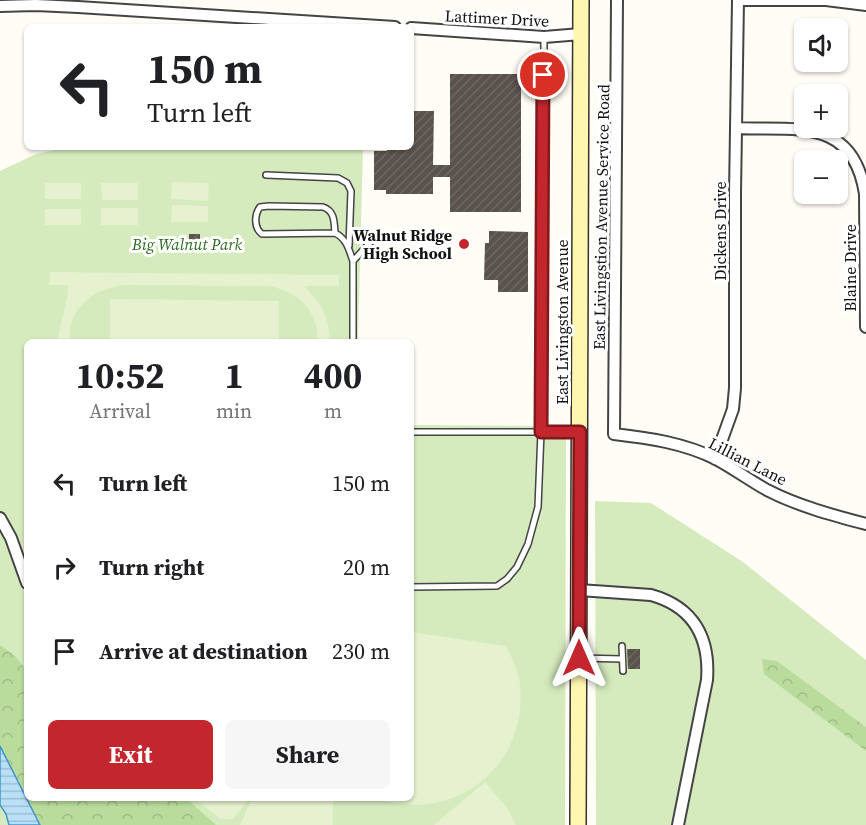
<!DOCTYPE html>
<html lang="en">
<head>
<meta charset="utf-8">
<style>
  :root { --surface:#fff; --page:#f6f6f6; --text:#202124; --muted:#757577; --accent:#c4262e }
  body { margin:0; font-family:"Source Serif 4",serif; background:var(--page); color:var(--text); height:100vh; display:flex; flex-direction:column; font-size:22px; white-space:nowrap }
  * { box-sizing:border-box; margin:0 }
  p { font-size:20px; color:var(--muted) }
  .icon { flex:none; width:33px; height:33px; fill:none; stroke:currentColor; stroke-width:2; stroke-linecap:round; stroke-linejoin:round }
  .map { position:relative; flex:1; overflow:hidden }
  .details { position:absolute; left:24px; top:339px; width:390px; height:462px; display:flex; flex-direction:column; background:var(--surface); border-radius:9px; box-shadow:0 2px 4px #0004 }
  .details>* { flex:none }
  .guide { position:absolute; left:24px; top:24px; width:390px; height:126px; border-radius:9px; box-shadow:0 2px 4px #0004; background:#fff; color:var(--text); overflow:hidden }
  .tools { position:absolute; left:794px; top:18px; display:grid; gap:12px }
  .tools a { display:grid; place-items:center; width:54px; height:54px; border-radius:9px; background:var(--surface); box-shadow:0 2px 4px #0004; font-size:30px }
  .pin { position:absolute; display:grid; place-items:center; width:51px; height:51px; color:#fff; margin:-26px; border:3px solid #fff; border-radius:50%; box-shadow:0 2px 6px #0007 }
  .me { position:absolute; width:66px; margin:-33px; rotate:0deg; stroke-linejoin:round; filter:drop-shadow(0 0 4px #0008) }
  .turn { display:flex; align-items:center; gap:21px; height:126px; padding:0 24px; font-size:27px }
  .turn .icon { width:78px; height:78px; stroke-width:2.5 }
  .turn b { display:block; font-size:42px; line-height:51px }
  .eta { display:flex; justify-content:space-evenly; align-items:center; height:102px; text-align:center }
  .eta b { font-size:36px; font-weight:700; line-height:42px }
  .button { display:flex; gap:12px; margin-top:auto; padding:12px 24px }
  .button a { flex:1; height:69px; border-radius:9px; background:var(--accent); color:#fff; font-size:24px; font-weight:700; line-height:69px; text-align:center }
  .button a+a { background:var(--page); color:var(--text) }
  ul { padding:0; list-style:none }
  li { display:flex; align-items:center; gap:18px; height:84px; padding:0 24px }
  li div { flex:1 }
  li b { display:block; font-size:22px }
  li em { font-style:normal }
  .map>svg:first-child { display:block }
  .green { fill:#d5ebbd }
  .forest { fill:url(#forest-crowns) }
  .pitch { fill:#e6f2cf }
  .water { fill:url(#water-rules); stroke:#3f96cf; stroke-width:1.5 }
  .building { fill:url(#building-hatch) }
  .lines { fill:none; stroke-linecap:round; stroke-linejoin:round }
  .lane-casing { stroke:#444; stroke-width:8 }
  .street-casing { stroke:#444; stroke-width:14 }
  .secondary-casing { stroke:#333; stroke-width:18 }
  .lane { stroke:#fff; stroke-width:5 }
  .street { stroke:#fff; stroke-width:10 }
  .secondary { stroke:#fff6b0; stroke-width:15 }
  .route-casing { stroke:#7f191e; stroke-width:15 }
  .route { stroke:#c4262e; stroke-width:10 }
  .poi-dot { fill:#c4262e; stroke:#fff; stroke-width:2 }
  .labels { text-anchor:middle; stroke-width:6; stroke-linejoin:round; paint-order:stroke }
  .street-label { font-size:16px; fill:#111; stroke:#fff }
  .poi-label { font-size:16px; font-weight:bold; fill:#111; stroke:#fff; text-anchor:end }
  .park-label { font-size:16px; font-style:italic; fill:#2f6b1f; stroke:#fff }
</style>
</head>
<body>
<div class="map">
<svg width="866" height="825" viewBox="0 0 866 825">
  <defs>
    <pattern id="forest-crowns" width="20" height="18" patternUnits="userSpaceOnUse" patternTransform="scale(1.5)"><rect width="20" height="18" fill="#b9dc9c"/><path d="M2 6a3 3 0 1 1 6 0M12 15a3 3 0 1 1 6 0" fill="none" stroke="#9ebc85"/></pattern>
    <pattern id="water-rules" width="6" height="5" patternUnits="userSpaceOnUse" patternTransform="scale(1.5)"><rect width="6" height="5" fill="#b9e0f7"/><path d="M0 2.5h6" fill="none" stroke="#9ebfd3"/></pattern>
    <pattern id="building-hatch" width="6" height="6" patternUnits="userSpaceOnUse" patternTransform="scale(1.5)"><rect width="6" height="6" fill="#5a524d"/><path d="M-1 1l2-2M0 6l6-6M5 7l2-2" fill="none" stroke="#6d6662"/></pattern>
  </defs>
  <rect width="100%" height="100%" fill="#fffdf5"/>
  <path class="green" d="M68,147h295l-5,195h-331v456h384v-373l155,1 -1,399h-565v-654l36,-17z
    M595,501l56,2 92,59 123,98v165h-270z"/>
  <path class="forest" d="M0,645l15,11 12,15v127l-27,-52z
    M762,659l15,2 89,66v24l-102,-77z
    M27,798h159l30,27h-176z"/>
  <path class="pitch" d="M172,182l37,1 -1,18 -37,-2z
    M45,183h36v16h-36z
    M101,183h37v17h-36z
    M172,205l36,1v16h-37z
    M101,208h37v17h-37z
    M45,209h36v16h-36z
    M50,272l289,3v11h-35c18,19 25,29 26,56h-13c2,-32 -18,-49 -47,-56l-146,-1c-30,3 -58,24 -54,57h-12c1,-20 10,-37 10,-57h-19z
    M110,299l169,2v41h-169z
    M411,632l95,14c6,13 13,25 14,39 8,83 -67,140 -145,113h36z
    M485,782l22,26 9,17h-82z
    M193,798h57l-17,21h-12z
    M255,798h78v27h-93l11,-24z"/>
  <path class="water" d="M0,746l40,79h-31l-3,-11 -6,-9z"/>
  <path class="building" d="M450,74h71v138h-71v-35h-17v17h-47v-4h-12v-39h13v-4h24v-36h23l-1,54h17z
    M489,231l39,1v60h-30v-12h-14l1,-37h4z
    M189,234h11v9h-11z
    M627,649h13v20h-12z"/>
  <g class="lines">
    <defs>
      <path id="lane" d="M266,175l72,3 9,5 4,8 -2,55
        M335,233c-1,-11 0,-22 -12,-26l-54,-1 -9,1c-6,8 -6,21 2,27l73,-1c12,6 14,17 18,28
        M353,342v-81l24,-26 60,1
        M411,432h167
        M411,587l86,-1 10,-7 10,-12 11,-23 10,-37 3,-75 3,-395
        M622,646l1,25
        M579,658l43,1"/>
      <path id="street" d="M617,0l-3,434c35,4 70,9 102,25 17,9 33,21 51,31 31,16 65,25 99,34
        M738,0h88l40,5
        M0,6l36,-1 42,2 317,20
        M411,28l133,9 37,-3
        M736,128c59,3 117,-12 129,66l1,133
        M715,459l18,-50 2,-21v-195l3,-193
        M0,518l11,20 16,45
        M579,590l72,5c43,12 59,43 56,85l-29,145"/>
      <path id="secondary" d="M578,825l3,-825"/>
    </defs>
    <use href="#lane" class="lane-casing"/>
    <use href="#street" class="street-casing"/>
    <use href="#secondary" class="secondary-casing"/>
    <use href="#lane" class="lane"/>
    <use href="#street" class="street"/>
    <use href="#secondary" class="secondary"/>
  </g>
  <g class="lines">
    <defs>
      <path id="route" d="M543,75l-2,357h39l-1,226"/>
    </defs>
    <use href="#route" class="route-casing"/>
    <use href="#route" class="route"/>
  </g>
  <circle class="poi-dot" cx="464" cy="244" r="6"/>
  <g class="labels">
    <g class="street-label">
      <text transform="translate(497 18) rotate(3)" y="6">Lattimer Drive</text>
      <text transform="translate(601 217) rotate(-89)" y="6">East Livingstion Avenue Service Road</text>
      <text transform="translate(720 231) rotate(-90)" y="6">Dickens Drive</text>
      <text transform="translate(850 268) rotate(-90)" y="6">Blaine Drive</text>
      <text transform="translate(562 322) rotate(-90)" y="6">East Livingston Avenue</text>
      <text transform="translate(748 461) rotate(27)" y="6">Lillian Lane</text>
    </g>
    <g class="poi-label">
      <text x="452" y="241">Walnut Ridge<tspan x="452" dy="18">High School</tspan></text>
    </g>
    <g class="park-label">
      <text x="187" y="250">Big Walnut Park</text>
    </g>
  </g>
</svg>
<div class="tools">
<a><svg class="icon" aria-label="sound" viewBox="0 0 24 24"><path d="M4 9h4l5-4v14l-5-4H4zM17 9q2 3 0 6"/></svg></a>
<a>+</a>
<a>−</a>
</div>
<div class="pin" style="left:543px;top:75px;background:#d93025"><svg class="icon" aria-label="arrive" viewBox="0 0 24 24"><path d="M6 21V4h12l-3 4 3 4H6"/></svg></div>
<svg class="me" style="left:579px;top:658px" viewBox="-20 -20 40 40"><path d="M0-17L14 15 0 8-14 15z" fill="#c4262e" stroke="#fff" stroke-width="4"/></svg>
<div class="guide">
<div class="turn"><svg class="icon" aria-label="left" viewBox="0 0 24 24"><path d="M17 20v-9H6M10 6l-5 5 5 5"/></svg><div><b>150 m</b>Turn left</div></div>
</div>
<section class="details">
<div class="eta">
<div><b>10:52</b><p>Arrival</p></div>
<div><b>1</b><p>min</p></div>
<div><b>400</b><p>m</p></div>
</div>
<ul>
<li><svg class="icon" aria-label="left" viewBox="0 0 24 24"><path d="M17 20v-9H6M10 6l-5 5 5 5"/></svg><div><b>Turn left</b></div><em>150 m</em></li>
<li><svg class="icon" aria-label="right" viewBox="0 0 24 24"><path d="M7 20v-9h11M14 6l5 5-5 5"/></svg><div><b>Turn right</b></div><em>20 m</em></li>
<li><svg class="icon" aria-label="arrive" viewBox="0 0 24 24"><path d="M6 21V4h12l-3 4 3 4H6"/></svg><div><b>Arrive at destination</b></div><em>230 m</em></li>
</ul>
<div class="button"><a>Exit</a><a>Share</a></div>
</section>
</div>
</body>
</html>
